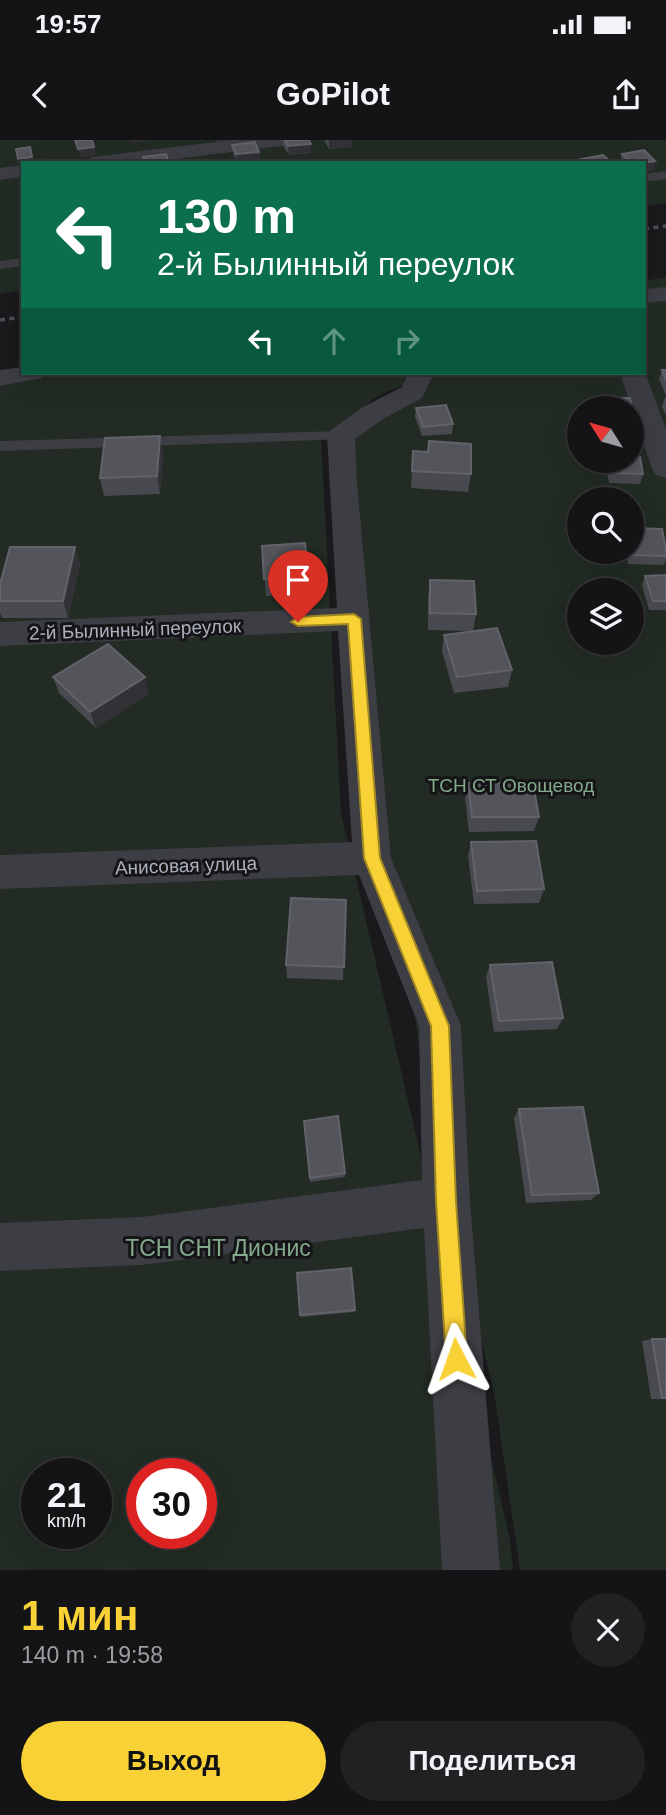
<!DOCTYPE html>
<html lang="ru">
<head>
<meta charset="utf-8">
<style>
  :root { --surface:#141416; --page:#212123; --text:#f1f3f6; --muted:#9d9ea1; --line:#333335; --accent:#f8d137 }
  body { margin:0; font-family:Helvetica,sans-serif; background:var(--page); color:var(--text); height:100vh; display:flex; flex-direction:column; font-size:26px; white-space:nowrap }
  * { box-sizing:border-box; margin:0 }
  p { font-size:23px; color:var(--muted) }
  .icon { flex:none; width:38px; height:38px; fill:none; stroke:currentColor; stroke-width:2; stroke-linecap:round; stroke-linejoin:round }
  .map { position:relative; height:1430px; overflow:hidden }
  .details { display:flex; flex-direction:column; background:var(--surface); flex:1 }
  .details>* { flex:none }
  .guide { position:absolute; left:21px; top:21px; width:625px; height:214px; border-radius:0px; box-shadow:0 7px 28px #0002,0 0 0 2px var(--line); background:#0b6e4f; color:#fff; overflow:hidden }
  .needle { width:46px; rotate:307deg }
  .controls { position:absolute; left:567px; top:256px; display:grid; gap:14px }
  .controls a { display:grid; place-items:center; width:77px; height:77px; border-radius:50%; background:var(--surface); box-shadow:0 7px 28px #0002,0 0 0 2px var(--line); font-size:35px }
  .speed { position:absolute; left:21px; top:1318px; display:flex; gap:14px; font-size:35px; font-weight:700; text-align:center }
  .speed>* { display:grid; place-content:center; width:91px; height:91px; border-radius:50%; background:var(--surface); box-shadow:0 7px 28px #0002,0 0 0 2px var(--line); line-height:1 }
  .speed small { font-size:18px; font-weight:400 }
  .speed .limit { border:10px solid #d22; background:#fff; color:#111 }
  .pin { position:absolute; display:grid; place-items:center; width:60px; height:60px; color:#fff; margin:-72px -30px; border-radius:50% 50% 50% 0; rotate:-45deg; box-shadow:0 0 7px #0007 }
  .pin .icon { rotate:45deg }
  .me { position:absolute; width:77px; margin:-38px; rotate:356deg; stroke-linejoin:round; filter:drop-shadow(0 0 5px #0008) }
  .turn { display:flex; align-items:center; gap:24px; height:147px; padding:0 21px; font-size:32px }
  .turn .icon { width:91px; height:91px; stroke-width:2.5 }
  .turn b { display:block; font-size:49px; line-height:60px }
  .lanes { display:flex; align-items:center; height:66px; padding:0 21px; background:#0003; justify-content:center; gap:35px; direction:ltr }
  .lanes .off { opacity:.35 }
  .round { display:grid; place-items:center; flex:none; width:74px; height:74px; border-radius:37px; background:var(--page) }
  .overview { display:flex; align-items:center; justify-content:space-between; height:119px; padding:0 21px }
  h1 { font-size:42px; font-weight:600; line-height:52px; color:var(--accent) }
  .primary-button { display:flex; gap:14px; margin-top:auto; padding:14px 21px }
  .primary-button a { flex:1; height:80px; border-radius:42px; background:var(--accent); color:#111; font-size:28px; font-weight:600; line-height:80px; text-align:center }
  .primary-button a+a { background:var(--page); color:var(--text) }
  .status { display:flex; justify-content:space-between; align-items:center; height:49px; padding:0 35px; background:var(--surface); direction:ltr }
  .status svg { height:19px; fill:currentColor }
  header { display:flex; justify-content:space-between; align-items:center; height:91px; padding:0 21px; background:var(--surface); font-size:32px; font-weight:600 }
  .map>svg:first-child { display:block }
  .green { fill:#222b24; fill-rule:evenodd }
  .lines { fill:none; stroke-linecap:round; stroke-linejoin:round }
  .service { fill:#3d3d44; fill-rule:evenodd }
  .minor { fill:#3d3d44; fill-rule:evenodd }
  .rail { stroke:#4e4f57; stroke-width:3.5; stroke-dasharray:5 4.5; stroke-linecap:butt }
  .wall { fill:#494a4f }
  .shaded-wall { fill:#323236 }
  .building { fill:#54555b; stroke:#62636a; stroke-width:2 }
  .route { fill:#f8d137; stroke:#a18824; stroke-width:2 }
  .labels { text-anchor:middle; stroke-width:6; stroke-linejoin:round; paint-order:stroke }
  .street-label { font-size:19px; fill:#acafbc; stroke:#151518 }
  .park-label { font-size:19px; fill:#83a88a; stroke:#151518 }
  .near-park-label { font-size:23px; fill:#83a88a; stroke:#151518 }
</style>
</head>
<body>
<div class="status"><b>19:57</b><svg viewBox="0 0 49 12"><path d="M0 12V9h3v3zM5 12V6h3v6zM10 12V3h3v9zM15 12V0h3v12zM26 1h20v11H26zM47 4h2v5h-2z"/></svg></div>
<header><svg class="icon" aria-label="back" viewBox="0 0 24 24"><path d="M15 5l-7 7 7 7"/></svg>GoPilot<svg class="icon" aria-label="share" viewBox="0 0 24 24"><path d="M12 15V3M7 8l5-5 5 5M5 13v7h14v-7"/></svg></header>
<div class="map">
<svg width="666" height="1430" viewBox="0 0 666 1430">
  <rect width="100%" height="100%" fill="#1a1a1d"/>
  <path class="green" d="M0,0h666v63l-22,3v-43h-621v127l-23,4z
    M666,137v1293h-146l-26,-178 -67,-270 -13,-115 -55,-177 -5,-410 50,-28 18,-19h222v-92zM579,268h53v52h-53zM579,359h53v52h-53zM579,450h53v52h-53z
    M75,233h330l-1,12 -25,10 -58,44 20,374 169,726 3,31h-513v-1187zM37,1334h59v59h-59zM142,1334h59v59h-59z"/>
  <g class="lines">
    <path class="service" d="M666,31v8l-22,3v-8z
      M23,118v8l-23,3v-8z
      M341,291l8,5 -2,3 -347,12v-10z"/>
    <path class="minor" d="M232,0h59l-3,4 -7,2 -137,17h-62l10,-6z
      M23,25v12l-23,3v-12z
      M666,147v14l-22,2v-14z
      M23,227v6h23l-4,5 -42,8v-16z
      M644,230l22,59v49l-10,-3 -4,-6 -32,-96h24z
      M408,233h26l-12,25 -39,21 -28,20 2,44 34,375 70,168 9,175 30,369h-58l-18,-342 -282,37 -142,6v-48l142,-6 280,-37 -3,-154 -60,-151 -359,14v-34l352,-13 -14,-211 -338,15v-24l337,-14 -10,-172 4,-6 32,-23 39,-20z"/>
    <path class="rail" d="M644,89l22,-3
      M0,180l23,-3"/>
  </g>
  <path class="wall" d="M283,0h26l2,13 -22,2 -6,-9z
    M324,0h28v7l-23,2z
    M232,5l27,7 1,8 -23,3 -4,-10z
    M644,10l11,11 -2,9 -9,1v-8l-24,-1 2,-8z
    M662,230h4v26l-7,-17z
    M665,257h1v18l-4,-8z
    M610,258h20l3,15 -1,3v-8h-25z
    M416,268l37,16 -1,10 -30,2 -7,-19z
    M160,296l3,18 -3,40 -56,2 -4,-18z
    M413,311l58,23 -3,18 -57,-4z
    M608,320h24l11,14 -3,10 -31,-1 -3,-18z
    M262,406l47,30v17l-43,3z
    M666,409v11l-2,5 -36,-1 -2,-13z
    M80,424l-12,54h-66l-2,-5v-29z
    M666,435v35h-17l-7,-25 3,-9z
    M430,440l46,34 -3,17 -45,-1v-33z
    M444,495l68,35 -4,17 -54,6 -12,-42z
    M53,537l96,16 -53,35 -37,-35z
    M468,643l71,34 -5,14 -65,1 -4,-34z
    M471,702l73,47 -5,14 -65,1 -6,-48z
    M346,760l-3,80 -56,-2 -1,-13z
    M490,825l73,53 -6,11 -63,3 -8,-55z
    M519,969l80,84 -8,7 -65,3 -12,-85z
    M304,981l41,52v4l-35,5z
    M355,1170l-1,2 -53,5 -1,-2z
    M652,1199h14v60h-15l-9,-58z"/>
  <path class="shaded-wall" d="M131,0h21l-21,3z
    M217,0h18l-18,2z
    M329,0h23v7l-23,2z
    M311,4v9l-22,2 -1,-9z
    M94,7l2,8 -16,3 -2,-9z
    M259,12l1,8 -23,3 -1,-9z
    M32,17l2,6h-11v5h-3l-2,-9z
    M655,21l-2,9 -9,1v-8z
    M160,296l3,18 -3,40 -3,-18z
    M75,407l5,17 -12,54 -5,-17z
    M145,537l4,16 -53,35 -6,-16z"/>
  <path class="building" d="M75,0h17l2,7 -16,2z
    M285,0h24l2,4 -23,2z
    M255,2l4,10 -23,2 -4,-9z
    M30,7l2,10 -14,2 -2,-10z
    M644,10l11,11 -12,2h-11l-10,-9z
    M166,14l3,9h-24l-2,-6z
    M603,15l9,8h-26l-5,-4z
    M110,21v2h-19z
    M662,230h4v11z
    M610,258h20l3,15h-1v-5h-21z
    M446,265l7,19 -30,3 -7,-19z
    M160,296l-3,40 -57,2 5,-40z
    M429,301l42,3v30l-59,-3 1,-20 15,1z
    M632,316l8,1 3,17 -31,-1 -2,-13h22z
    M632,388l30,1 4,20v7l-35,-1z
    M305,403l4,33 -45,3 -2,-33z
    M10,407h65l-12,54h-63v-17z
    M666,435v26h-13l-8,-25z
    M430,440l44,1 2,33 -46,-1z
    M497,488l15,42 -55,7 -13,-42z
    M108,504l37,33 -55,35 -37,-35z
    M468,643h65l6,34h-67z
    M536,701l8,48 -67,2 -6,-49z
    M291,758l55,2 -2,67 -58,-2z
    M552,822l11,56 -64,3 -9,-56z
    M583,967l16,86 -67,2 -13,-86z
    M338,976l7,57 -35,5 -6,-57z
    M351,1128l4,42 -55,5 -3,-42z
    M652,1199h14v59h-4z"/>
  <path class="route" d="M354,474l7,5 19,239 69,168 7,175 11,158 -3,8 -8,3 -7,-3 -3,-8 -10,-158 -5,-175 -67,-168 -16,-234 -50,2 -7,-4 7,-5z"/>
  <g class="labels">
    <g class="street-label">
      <text transform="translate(135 489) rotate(-2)" y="7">2-й Былинный переулок</text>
      <text transform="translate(186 725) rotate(-2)" y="7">Анисовая улица</text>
    </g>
    <g class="park-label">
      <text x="511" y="652">ТСН СТ Овощевод</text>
    </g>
    <g class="near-park-label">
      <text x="218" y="1116">ТСН СНТ Дионис</text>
    </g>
  </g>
</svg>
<div class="controls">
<a><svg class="needle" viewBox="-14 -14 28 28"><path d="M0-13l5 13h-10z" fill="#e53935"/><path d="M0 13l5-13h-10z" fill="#9d9ea1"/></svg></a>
<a><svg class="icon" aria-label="search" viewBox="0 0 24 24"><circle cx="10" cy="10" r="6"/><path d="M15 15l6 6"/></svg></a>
<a><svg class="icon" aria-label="layers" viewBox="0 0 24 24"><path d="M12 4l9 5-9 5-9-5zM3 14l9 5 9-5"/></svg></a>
</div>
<div class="speed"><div>21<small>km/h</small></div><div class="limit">30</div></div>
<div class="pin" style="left:298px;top:482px;background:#d93025"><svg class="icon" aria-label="arrive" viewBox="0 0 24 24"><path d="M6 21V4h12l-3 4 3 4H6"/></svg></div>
<svg class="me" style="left:456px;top:1219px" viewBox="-20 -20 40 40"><path d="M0-17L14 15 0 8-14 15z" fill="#f8d137" stroke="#fff" stroke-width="4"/></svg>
<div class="guide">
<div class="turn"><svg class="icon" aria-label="left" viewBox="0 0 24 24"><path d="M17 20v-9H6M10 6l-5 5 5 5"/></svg><div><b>130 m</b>2-й Былинный переулок</div></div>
<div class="lanes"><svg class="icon" aria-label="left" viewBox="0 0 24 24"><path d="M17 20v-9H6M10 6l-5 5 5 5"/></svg><svg class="icon off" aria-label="ahead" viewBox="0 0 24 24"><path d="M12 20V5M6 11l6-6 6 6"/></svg><svg class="icon off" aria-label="right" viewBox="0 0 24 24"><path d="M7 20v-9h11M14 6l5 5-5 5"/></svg></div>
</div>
</div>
<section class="details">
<div class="overview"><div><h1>1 мин</h1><p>140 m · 19:58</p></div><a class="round"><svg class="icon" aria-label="close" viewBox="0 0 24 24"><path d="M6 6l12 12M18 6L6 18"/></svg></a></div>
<div class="primary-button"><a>Выход</a><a>Поделиться</a></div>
</section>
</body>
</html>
